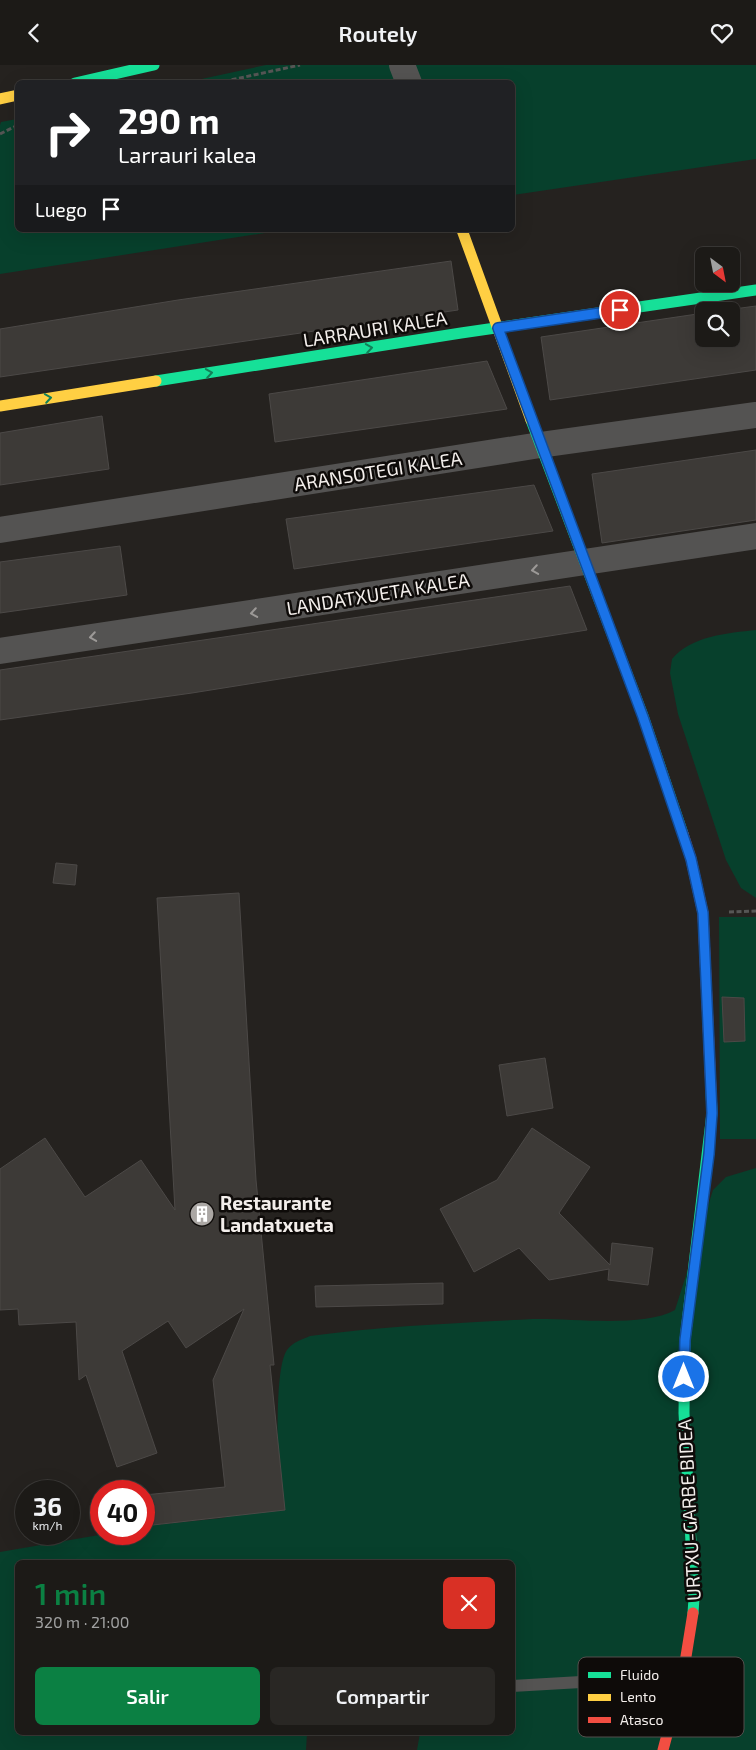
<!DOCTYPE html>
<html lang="es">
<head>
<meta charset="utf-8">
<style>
  :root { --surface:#1c1a17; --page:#292724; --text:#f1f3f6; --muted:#a0a1a1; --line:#3a3836; --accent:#0b8043 }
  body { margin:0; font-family:"Exo 2",sans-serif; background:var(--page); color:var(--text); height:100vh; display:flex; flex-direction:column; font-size:19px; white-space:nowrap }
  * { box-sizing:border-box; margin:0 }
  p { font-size:16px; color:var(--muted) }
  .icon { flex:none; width:28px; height:28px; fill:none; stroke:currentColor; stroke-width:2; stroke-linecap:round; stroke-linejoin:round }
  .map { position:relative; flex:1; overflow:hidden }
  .details { position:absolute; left:15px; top:1495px; width:500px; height:175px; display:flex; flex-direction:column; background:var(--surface); border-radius:8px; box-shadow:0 5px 20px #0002,0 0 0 1px var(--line) }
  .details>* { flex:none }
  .banner { position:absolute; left:15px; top:15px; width:500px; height:152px; border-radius:8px; box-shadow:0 5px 20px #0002,0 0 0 1px var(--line); background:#202124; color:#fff; overflow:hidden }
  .needle { width:32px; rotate:148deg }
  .tools { position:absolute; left:695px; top:182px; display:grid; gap:10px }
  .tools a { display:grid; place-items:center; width:45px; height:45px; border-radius:8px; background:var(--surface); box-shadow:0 5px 20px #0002,0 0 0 1px var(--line); font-size:25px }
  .speed { position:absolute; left:15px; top:1415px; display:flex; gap:10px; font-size:25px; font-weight:700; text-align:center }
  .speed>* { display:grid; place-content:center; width:65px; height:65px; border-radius:50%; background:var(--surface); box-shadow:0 5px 20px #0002,0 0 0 1px var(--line); line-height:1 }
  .speed small { font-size:12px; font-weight:400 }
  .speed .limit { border:8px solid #d22; background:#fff; color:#111 }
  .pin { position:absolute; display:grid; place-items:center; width:42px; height:42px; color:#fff; margin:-21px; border:2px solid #fff; border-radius:50%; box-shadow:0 1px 5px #0007 }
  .me { position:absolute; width:55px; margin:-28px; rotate:0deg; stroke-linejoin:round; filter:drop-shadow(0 0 4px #0008) }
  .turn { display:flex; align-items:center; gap:18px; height:105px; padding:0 20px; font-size:22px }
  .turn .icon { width:65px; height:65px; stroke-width:2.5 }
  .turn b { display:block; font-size:35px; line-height:42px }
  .then { display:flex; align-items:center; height:48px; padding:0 20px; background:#0003; gap:10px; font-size:19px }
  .round { display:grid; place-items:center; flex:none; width:52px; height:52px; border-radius:8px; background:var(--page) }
  .head { display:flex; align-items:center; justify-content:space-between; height:85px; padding:0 20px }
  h1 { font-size:30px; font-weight:600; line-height:38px; color:var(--accent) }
  .primary-button { display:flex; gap:10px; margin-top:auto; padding:10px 20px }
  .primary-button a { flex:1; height:58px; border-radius:8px; background:var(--accent); color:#fff; font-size:20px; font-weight:600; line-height:58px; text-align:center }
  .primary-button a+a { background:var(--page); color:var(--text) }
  header { display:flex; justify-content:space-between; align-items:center; height:65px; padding:0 20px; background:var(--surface); font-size:22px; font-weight:600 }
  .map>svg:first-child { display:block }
  .green { fill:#07402c }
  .building { fill:#3d3a37; stroke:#4c4947 }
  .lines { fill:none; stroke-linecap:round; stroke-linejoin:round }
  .path { stroke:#565655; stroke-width:3; stroke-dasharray:5 2.5; stroke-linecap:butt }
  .lane { stroke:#545352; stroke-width:12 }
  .street { stroke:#545352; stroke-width:26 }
  .fast { stroke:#16e098; stroke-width:11 }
  .slow { stroke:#ffcf43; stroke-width:11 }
  .jam { stroke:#f24e42; stroke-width:11 }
  .oneway { stroke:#128058 }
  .oneway2 { stroke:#9c9997 }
  .route-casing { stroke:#114b97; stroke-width:12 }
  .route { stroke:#1a73e8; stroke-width:9 }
  .labels { text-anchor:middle; stroke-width:5; stroke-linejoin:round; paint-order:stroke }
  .street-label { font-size:19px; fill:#f3eeeb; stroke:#0e0b09 }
  .poi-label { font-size:19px; font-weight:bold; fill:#f3eeeb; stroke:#0e0b09; text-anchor:start }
  .key { fill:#0e0b09; stroke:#534f4d; stroke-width:1 }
  .key-label { font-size:14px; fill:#f3eeeb }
</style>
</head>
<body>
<header><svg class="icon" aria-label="back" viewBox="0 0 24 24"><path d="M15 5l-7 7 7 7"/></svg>Routely<svg class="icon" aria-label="heart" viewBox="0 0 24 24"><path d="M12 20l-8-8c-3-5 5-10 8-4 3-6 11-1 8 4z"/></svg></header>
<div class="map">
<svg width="756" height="1685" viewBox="0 0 756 1685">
  <rect width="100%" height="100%" fill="#25221f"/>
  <path class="green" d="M266,0h490v94l-243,36 -1,-112h-329z
    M17,54l1,111h266l-284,44v-149l1,-3z
    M756,565v268l-15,-10 -15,-28 -48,-146 -8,-41 2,-14c19,-23 56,-26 84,-29z
    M719,852h37v222h-36z
    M756,1103v582h-339l3,-17h92v-170h-494v170h289l-1,17h-306v-198l105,-18h39v-8l79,-8 29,-9 25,-27c2,-28 -3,-113 10,-132 6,-8 14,-10 23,-14 73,-10 149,-13 223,-17 38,-1 110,9 142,-9l38,-120 13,-13z"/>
  <path class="building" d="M451,196l7,49 -458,67v-48l178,-29z
    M756,241v64l-206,30 -9,-63 163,-24v26h27v-28h-12z
    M487,296l20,48 -232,33 -6,-48z
    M102,351l7,53 -109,16v-52z
    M756,385v70l-154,23 -10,-69z
    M534,420l19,46 -259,38 -8,-50z
    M120,481l7,49 -127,18v-51z
    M570,521l17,44 -395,63 -192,27v-50z
    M56,798l21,2 -2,20 -22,-2z
    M239,828l17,287 18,185h-4l15,145 -141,16v-31l81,-8 -12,-107 31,-71 -58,39 -18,-27 -46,30 35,102 -40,14 -31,-92 -7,5 -3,-58 -57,3 -1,-16 -18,1v-141l45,-31 40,59 56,-37 34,50 -18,-312z
    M722,932l22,1 1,43 -21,1z
    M545,993l8,50 -46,8 -8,-51z
    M532,1063l58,39 -31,46 51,52 2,-22 41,5 -5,37 -40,-5 1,-11 -60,11 -30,-32 -45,24 -34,-63 57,-29z
    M443,1218v21l-127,3 -1,-21z"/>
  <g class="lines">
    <path class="path" d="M217,18l83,-18
      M0,69l18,-9
      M729,847l27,-1"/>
    <path class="lane" d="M512,1621l138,-8 32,4"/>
    <path class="street" d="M402,0l7,18
      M0,465l540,-85 216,-30
      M0,586l756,-115"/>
    <path class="fast" d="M75,18l79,-18
      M156,316l305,-48 295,-43
      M531,355l112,296 40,118
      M693,1548l1,-15 -10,-185 1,-73 27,-227 -1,-23"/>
    <path class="slow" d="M0,34l18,-4
      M462,165l69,190
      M0,341l156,-25"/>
    <path class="jam" d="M683,769l8,25 12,54 8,177
      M663,1685l20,-75 10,-62"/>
  </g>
  <defs><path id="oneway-chevron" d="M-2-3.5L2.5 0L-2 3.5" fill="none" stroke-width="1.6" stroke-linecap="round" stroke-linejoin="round" transform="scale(1.25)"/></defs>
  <g class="oneway">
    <use href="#oneway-chevron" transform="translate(369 283) rotate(-9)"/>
    <use href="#oneway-chevron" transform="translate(209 308) rotate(-9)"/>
    <use href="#oneway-chevron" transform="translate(48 333) rotate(-9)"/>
  </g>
  <g class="oneway2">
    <use href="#oneway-chevron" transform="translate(535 505) rotate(171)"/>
    <use href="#oneway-chevron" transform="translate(254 548) rotate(171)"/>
    <use href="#oneway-chevron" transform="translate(93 572) rotate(171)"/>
  </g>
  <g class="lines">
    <defs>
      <path id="route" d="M620,245l-122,18 145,389 48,142 12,54 9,200 -3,41 -24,186 -1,37"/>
    </defs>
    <use href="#route" class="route-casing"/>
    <use href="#route" class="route"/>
  </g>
  <defs>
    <symbol id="building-disc" viewBox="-11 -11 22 22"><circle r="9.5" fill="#aba7a4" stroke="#0e0b09"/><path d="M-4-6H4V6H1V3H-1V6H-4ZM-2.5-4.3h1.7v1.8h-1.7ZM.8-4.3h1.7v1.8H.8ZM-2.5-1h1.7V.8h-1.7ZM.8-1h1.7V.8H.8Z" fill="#fff"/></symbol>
  </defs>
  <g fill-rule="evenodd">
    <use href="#building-disc" x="188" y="1135" width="28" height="28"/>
  </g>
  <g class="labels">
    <g class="street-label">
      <text transform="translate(375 264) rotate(-9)" y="7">LARRAURI KALEA</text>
      <text transform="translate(378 406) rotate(-9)" y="7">ARANSOTEGI KALEA</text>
      <text transform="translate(378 529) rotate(-9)" y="7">LANDATXUETA KALEA</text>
      <text transform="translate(689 1445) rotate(-93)" y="7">URTXU-GARBE BIDEA</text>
    </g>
    <g class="poi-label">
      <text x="220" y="1145">Restaurante<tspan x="220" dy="22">Landatxueta</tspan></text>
    </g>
  </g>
  <rect x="578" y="1592" width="166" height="80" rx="8" class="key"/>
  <rect x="588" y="1607" width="23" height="6" fill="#16e098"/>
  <rect x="588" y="1629" width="23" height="7" fill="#ffcf43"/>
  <rect x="588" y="1652" width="23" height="6" fill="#f24e42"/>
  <g class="key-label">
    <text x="620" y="1615">Fluido</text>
    <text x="620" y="1637">Lento</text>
    <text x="620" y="1660">Atasco</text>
  </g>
</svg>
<div class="tools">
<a><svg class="needle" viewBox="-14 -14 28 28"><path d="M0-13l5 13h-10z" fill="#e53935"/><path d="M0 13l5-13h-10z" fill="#a0a1a1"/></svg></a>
<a><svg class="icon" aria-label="search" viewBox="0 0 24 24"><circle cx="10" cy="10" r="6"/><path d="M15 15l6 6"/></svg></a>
</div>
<div class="speed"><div>36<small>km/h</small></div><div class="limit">40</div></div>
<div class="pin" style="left:620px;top:245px;background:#d93025"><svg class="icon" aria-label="arrive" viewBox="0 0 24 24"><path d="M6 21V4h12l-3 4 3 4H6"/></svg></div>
<svg class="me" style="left:684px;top:1312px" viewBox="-20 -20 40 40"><circle r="17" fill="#1a73e8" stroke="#fff" stroke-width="3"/><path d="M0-11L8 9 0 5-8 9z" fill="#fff"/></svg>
<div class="banner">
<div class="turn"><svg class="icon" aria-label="right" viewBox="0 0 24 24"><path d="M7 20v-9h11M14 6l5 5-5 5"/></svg><div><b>290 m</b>Larrauri kalea</div></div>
<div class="then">Luego<svg class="icon" aria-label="arrive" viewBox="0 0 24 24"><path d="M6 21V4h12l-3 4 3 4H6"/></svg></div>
</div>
<section class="details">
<div class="head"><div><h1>1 min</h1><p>320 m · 21:00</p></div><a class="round" style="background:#d93025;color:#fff"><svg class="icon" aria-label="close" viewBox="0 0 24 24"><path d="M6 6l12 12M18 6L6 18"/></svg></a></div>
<div class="primary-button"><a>Salir</a><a>Compartir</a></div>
</section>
</div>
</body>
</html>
